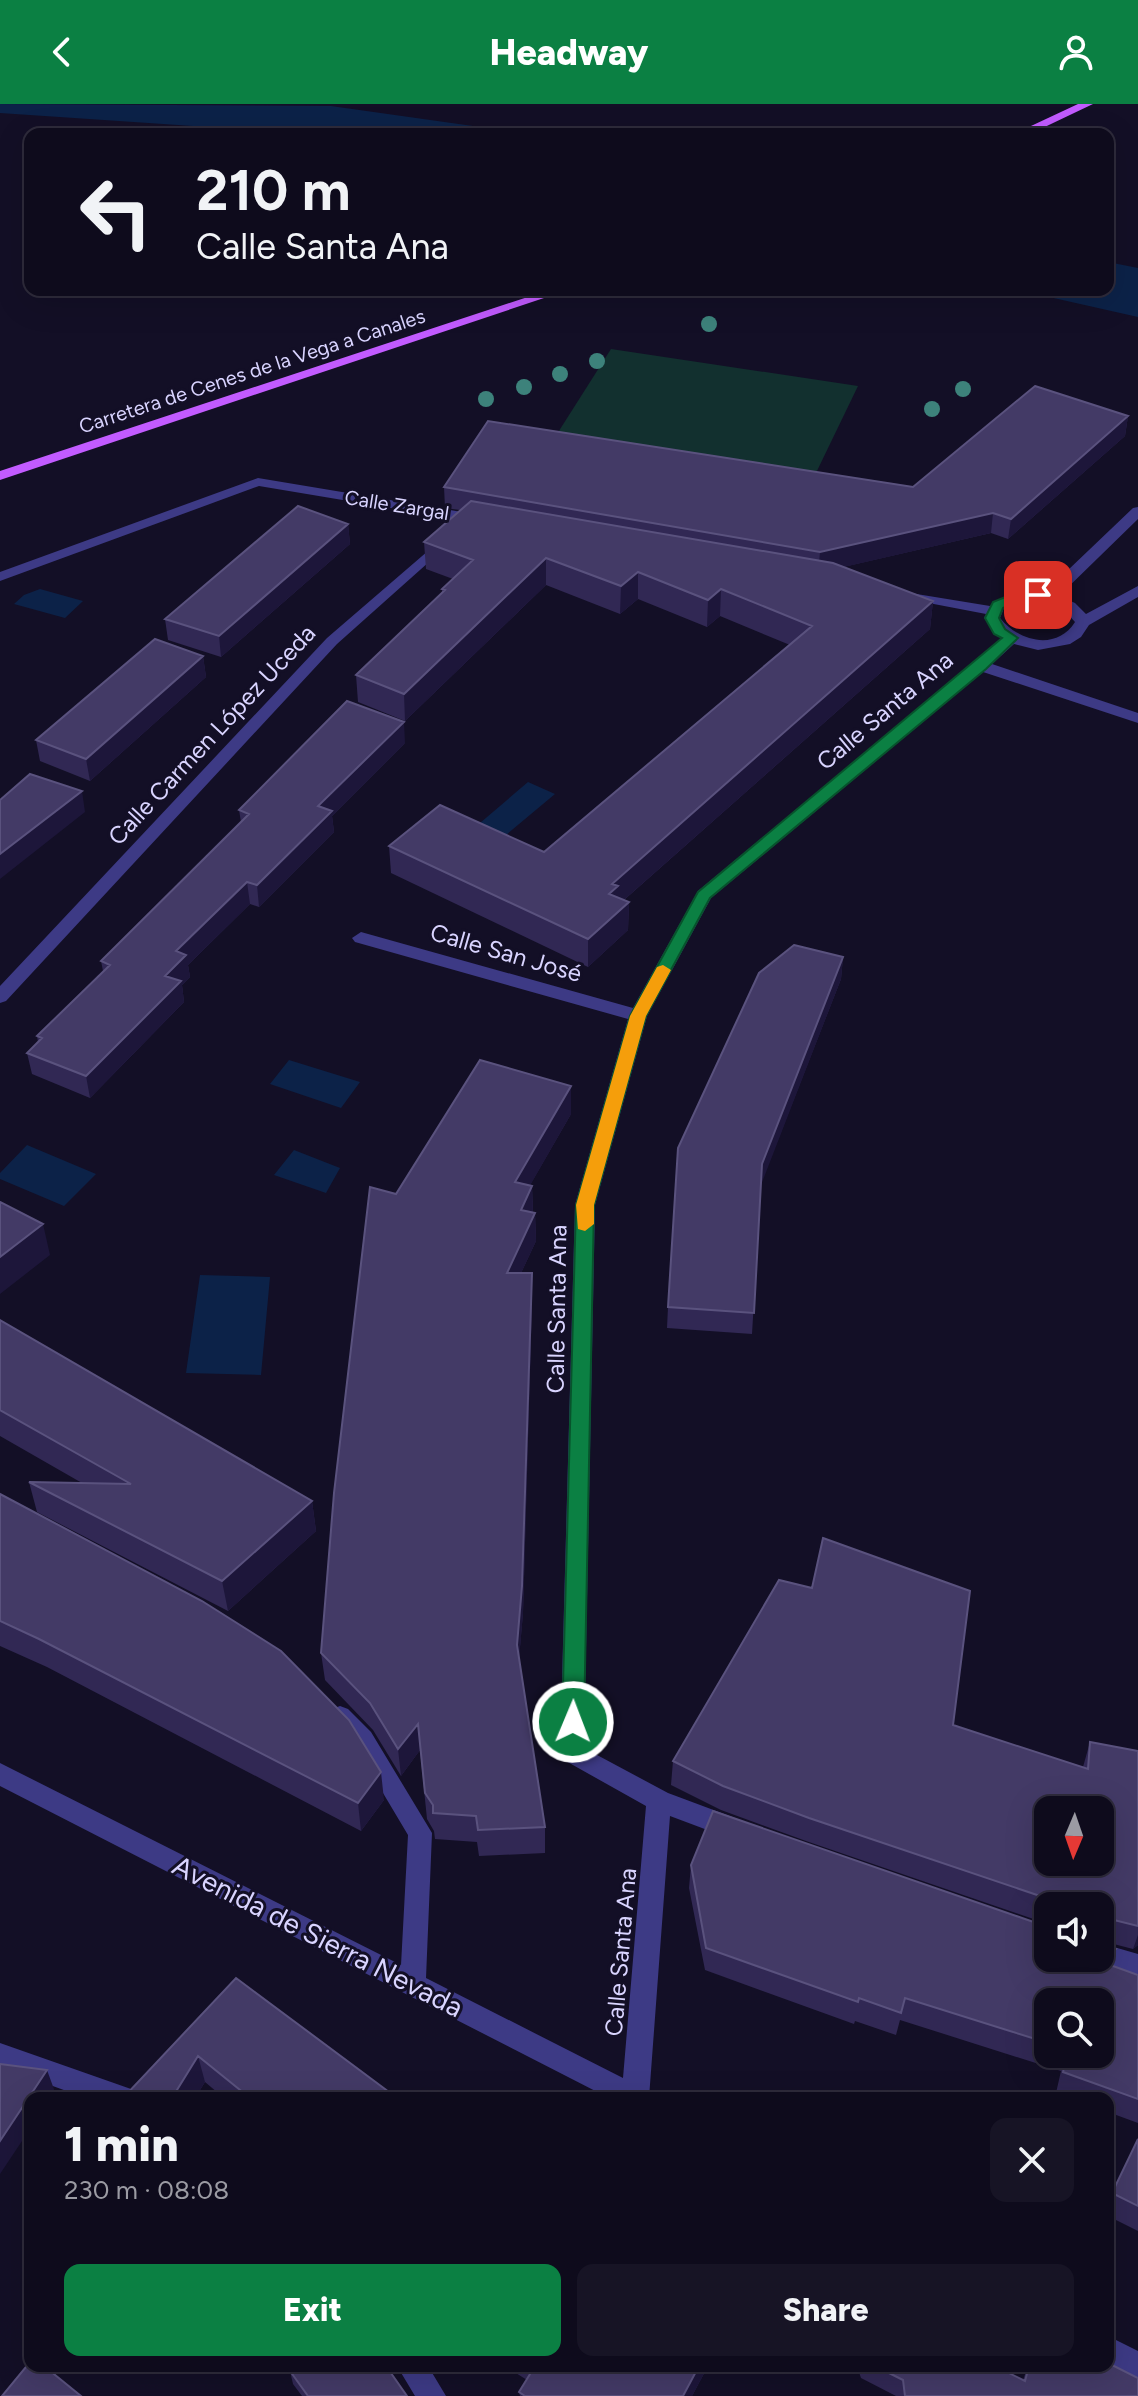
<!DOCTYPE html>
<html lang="en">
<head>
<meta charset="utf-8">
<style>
  :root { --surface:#0e0b1c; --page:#171425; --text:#f1f3f6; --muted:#9b9ba3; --line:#2e2b3b; --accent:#0b8043 }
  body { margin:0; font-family:Figtree,sans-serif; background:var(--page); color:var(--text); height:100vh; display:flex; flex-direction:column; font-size:30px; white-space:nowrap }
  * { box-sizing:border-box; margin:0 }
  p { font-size:26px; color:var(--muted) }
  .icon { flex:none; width:44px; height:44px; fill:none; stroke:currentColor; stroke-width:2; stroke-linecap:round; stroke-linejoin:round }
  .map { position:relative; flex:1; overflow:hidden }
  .details { position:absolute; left:24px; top:1988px; width:1090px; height:280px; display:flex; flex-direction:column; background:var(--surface); border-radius:16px; box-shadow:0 8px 32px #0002,0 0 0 2px var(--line) }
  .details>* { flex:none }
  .guide { position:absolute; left:24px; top:24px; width:1090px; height:168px; border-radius:16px; box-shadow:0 8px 32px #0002,0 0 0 2px var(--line); background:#0e0b1c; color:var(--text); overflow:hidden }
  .needle { width:52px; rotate:182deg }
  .controls { position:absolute; left:1034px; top:1692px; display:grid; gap:16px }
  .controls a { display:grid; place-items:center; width:80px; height:80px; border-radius:16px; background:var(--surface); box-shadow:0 8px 32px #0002,0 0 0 2px var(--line); font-size:40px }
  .pin { position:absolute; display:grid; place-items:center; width:68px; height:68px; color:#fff; margin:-34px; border-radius:16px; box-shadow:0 4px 12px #0006 }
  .me { position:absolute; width:88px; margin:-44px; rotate:1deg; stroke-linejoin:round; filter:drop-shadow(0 0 6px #0008) }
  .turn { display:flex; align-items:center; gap:28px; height:168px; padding:0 40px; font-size:36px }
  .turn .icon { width:104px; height:104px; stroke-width:2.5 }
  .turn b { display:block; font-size:56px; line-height:68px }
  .round { display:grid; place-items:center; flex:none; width:84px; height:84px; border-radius:16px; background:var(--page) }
  .overview { display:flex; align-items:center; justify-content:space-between; height:136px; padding:0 40px }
  h1 { font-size:48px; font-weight:800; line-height:60px }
  .action { display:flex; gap:16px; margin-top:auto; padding:16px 40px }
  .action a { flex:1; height:92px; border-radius:16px; background:var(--accent); color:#fff; font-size:32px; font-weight:800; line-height:92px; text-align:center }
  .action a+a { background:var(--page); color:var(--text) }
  header { display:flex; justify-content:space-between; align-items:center; height:104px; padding:0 40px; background:var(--accent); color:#fff; font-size:36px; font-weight:800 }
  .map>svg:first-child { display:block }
  .green { fill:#12302f }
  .water { fill:#0c2248 }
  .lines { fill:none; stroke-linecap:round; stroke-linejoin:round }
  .minor { fill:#3d3a85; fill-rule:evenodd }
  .major { fill:#c25bff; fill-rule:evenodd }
  .tree { fill:#3d827b }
  .wall { fill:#312854; fill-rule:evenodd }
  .shaded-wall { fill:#1d163a }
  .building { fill:#433a66; stroke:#5a527e; stroke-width:2; fill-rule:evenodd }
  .route { fill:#0b8043; stroke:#07532c; stroke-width:2 }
  .slow { fill:#f59e0b }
  .labels { text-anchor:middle; stroke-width:6; stroke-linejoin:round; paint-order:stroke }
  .far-street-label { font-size:20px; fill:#d9d4ff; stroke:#130f26 }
  .street-label { font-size:24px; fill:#d9d4ff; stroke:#130f26 }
  .near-street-label { font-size:28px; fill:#d9d4ff; stroke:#130f26 }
</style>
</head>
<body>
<header><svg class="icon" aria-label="back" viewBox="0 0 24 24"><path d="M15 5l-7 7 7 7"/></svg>Headway<svg class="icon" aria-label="person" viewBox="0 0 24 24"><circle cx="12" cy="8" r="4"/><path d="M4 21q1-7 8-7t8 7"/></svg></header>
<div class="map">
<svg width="1138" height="2292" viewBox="0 0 1138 2292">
  <rect width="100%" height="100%" fill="#130f26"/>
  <path class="green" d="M611,245l247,37 -43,89 -258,-41z"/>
  <path class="water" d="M0,0l331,2 198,28h-219l-310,-21z
    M1108,158l30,6v49l-120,-27h90z
    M40,485l43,12 -18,17 -51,-14 10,-9z
    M528,678l27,12 -49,41 -26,-12z
    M289,956l71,22 -19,26 -71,-24z
    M27,1041l69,29 -32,32 -64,-27v-6z
    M294,1046l46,18 -14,25 -52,-18z
    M200,1171l70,2 -9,98 -75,-2z"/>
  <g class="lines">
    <path class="minor" d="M258,374l222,37 7,4 -7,4 -221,-37 -259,95v-9z
      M1138,403v12l-79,77 16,7 11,11 52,-28v11l-49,28 -8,12 -11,7 -32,6 -24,-6 -22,20 146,49v10l-155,-51 -272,226 -64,118 -52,189 -11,543 84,45 75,28 3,8 -3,8 -9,3 -64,-24 -21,282h-40l-609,-312v-23l401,202 7,-130 -53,-89 -27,-30 4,-7 8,-3 8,3 23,23 61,101 -6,145 197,100 23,-272 -82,-46 -4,-7 15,-548 53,-186 -273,-77 -3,-4 9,-6 272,76 65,-117 305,-253 -19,-20 2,-4 -94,-18v-6l98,16 25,-14h30l88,-84zM1038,496l26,10 11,12c-18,29 -56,20 -75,-4l4,-10 14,-7z
      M443,434l5,1v6l-111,99 -331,357 -6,2v-17l327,-348z
      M1100,1839l38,11v24l-47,-15 -2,-5h11z
      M0,1939l131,46 4,9h-49l-86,-31z
      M1108,2232l30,15v29l-30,-15z
      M397,2262h31l18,30h-31z"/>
    <path class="major" d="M1078,0h15l-63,30h-16z
      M549,186h19l-568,190v-9z"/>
  </g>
  <g class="tree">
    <circle cx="709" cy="220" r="8"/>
    <circle cx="597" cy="257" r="8"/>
    <circle cx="560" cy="270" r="8"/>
    <circle cx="524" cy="283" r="8"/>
    <circle cx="963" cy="285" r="8"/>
    <circle cx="486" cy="295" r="8"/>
    <circle cx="932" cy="305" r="8"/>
  </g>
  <path class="wall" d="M1128,312l-3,20 -117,103 -17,-6 -148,34 90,34 -3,28 -306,271 5,2 -1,28 -40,37 -197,-94 -2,-27 155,6 246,-207 -70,-29 -13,11 -69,-28 -18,15 -74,-29 -141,136 -47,-19 -2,-27 86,-81v-5l11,-10 -27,-10 -2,-27 36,-32 -15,-2 -1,-21h469z
    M348,420l2,20 -129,113 -53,-17 -3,-21z
    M203,552l3,21 -116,104 -50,-20 -4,-21z
    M405,639l-73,73 2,16 -75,75 -9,-3 -62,61 2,12 -8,8 2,17 -94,96 -58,-24 -5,-21 11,-11 -1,-6 66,-65 -2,-10 140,-139 -2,-12z
    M843,853l-2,22 -80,204 -9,151 -85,-6 1,-21z
    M571,1010l-41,71 2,1 1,26 2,1 1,28 -15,32h11v28l-9,312 -4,45 26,169v26l-66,3 -2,-14 -42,-3 -1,-8 -7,-12 -7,-69 -19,26 -28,-46 -48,-50 -4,-27 75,-459z
    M0,1216l312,181 4,30 -88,80 -191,-99 -8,-30 53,1 -82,-47z
    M0,1390l384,306 -23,31 -314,-164 -47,-21z
    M953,1621l130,42 7,-25 48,9v194l-5,4 -31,-8 -1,3 15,5 -5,16 27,10v148l-30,-11v-14h-40l-12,-5 5,-22 -161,-51 -4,15 -41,-14 -1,3 -149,-54 -16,-82 2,-23 409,93v-52h-52v18l-242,-83 -85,-31 -50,-25 2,-24zM1048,1898l52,52h-52z
    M236,1874l161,120h-173l-19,-16 -10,16h-72z
    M1138,2035v92l-30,-15v-13z
    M505,2262h203l-16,30h-172l-1,-4 8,-12z
    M857,2262h138l28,14 5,-14h80l30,30h-242l-35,-18z
    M290,2267l117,25h-105l-9,-12z"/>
  <path class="shaded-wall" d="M1128,312l-3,20 -117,103 3,-20z
    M993,409l-2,20 -173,40 2,-21z
    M348,420l2,20 -129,113 -2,-21z
    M546,454v27l-141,136 -1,-27z
    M638,468v27l-18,15 1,-28z
    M721,485l-1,27 -13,11 1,-27z
    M933,497l-3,28 -313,277 12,-4 -1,28 -40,37v-28l21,-45 3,-10z
    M203,552l3,21 -116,104 -4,-22z
    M404,618l1,21 -73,73 2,16 -75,75 -2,-22 61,-79z
    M82,687l3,21 -85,67v-25z
    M247,778l3,22 -62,61 2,12 -8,8 2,17 -94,96 -4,-22 79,-100 11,-25z
    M843,853l-2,22 -80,206 1,-21z
    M571,982v28l-55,96 -1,-28z
    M532,1082l1,28 -12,-4z
    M535,1109l1,28 -28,60 -1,-28z
    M43,1120l7,31 -50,39v-37z
    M532,1169v28l-9,312 -5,59 -1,-27z
    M312,1397l4,30 -88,80 -6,-30z
    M418,1620l2,26 -19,26 -3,-27z
    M381,1668l3,28 -23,31 -3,-28z
    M1138,1831v10l-5,4z
    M1116,1845l-8,23 -6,-10z
    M198,1952l7,26 -10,16h-23z
    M47,1966l8,22 -5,6h-20v31l-30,45v-33z
    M699,2262h9l-16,30h-9z"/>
  <path class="building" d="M1035,282l93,30 -117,103 -18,-6 -173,39 -376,-65 44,-66 425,66z
    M471,397l362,62 100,38 -321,283 6,2 -9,8 20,8 -41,37 -199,-93 51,-41 104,47 268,-226 -91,-37 -13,11 -70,-28 -17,14 -75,-28 -142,136 -48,-19 89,-85 -3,-1 31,-29 -49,-18z
    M298,402l50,18 -129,112 -54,-17z
    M155,535l48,17 -117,103 -50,-19z
    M347,597l57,21 -86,84 14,5 -75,74 -10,-3 -71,69 10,4 -21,21 16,5 -95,95 -59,-23 15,-15 -5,-2 73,-71 -9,-4 148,-147 -10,-4z
    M30,670l52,17 -82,63v-54z
    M794,841l49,12 -81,207 -8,149 -86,-6 10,-159 81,-175z
    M480,956l91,26 -56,96 17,4 -11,24 14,3 -28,60h25l-10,313 -5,59 28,182 -67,3 -2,-14 -43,-3v-8l-8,-12 -7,-69 -20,25 -28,-46 -49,-50 13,-160 36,-306 26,7z
    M0,1098l43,22 -43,33z
    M0,1216l312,181 -90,80 -193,-99 102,2 -131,-74z
    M0,1390l202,107 79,50 68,69 32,52 -23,31 -319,-164 -39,-18z
    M823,1434l147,53 -17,134 135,44 2,-27 48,9v175l-32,-8 -1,14h-5v-26h-42v-4l-249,-84 -86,-32 -50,-25 106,-181 33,8zM1048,1706h52v52h-52z
    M713,1707l335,116v31h52v-14l16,5 -14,13 36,13v124l-75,-27 4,-18h33v-52h-52v41l-143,-45 -4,15 -42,-15 -1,4 -152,-54 -15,-83z
    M236,1874l161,120h-147l-52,-42 -26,42h-49z
    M0,1960l47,6 -47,71z
    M1138,2035v67l-26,-13z
    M30,2258v4h14l37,30h-79z
    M1108,2259l30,15v18h-233l-2,-16 -28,-14h120l30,15 4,-15h79z
    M296,2262h90l21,30h-99l-18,-25z
    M535,2262h164l-16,30h-158l-6,-4z"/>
  <path class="route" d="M1038,487l5,1v6l-25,3 -15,7 -4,10 6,11 13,9 -32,31 -276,229 -64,118 -52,189 -10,517 -4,7 -7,2 -8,-2 -3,-7 14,-517 54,-189 68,-124 304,-254 -8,-4 -9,-16 8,-16 22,-9z"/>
  <path class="slow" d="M663,861l8,5 -25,46 -52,189v19l-9,7 -7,-2 -2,-24 54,-189 27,-49z"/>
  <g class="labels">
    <g class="far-street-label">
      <text transform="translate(252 267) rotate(-18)" y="7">Carretera de Cenes de la Vega a Canales</text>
      <text transform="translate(397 401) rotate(9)" y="7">Calle Zargal</text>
    </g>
    <g class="street-label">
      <text transform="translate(885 607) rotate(-40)" y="8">Calle Santa Ana</text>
      <text transform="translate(212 631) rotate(-47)" y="8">Calle Carmen López Uceda</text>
      <text transform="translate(506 849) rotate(16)" y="8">Calle San José</text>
      <text transform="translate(557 1205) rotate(-89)" y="8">Calle Santa Ana</text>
      <text transform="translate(621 1848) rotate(-85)" y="8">Calle Santa Ana</text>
    </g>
    <g class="near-street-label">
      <text transform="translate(318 1832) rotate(27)" y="10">Avenida de Sierra Nevada</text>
    </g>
  </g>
</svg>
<div class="controls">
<a><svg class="needle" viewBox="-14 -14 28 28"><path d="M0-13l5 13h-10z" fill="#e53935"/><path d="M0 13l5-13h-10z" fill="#9b9ba3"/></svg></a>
<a><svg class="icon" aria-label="sound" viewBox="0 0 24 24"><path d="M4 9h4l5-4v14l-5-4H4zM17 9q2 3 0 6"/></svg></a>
<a><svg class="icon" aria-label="search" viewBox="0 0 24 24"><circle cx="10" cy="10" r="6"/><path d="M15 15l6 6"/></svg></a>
</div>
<div class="pin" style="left:1038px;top:491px;background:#d93025"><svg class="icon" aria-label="arrive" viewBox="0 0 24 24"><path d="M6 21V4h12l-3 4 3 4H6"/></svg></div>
<svg class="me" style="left:573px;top:1618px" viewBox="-20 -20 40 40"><circle r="17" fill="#0b8043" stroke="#fff" stroke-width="3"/><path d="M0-11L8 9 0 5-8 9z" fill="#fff"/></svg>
<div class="guide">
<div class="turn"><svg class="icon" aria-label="left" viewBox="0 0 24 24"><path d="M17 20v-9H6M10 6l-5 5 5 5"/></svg><div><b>210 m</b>Calle Santa Ana</div></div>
</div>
<section class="details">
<div class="overview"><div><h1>1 min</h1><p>230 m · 08:08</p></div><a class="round"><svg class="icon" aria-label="close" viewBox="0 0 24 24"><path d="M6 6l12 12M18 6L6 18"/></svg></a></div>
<div class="action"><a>Exit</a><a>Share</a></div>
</section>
</div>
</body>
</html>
